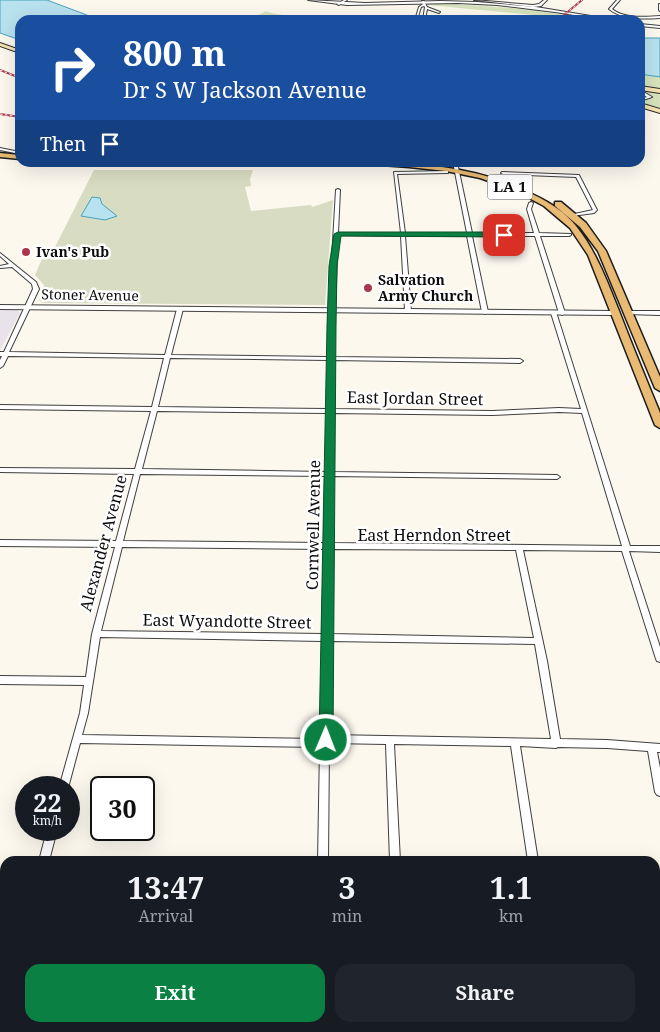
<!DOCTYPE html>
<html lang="en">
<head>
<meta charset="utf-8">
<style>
  :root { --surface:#171b24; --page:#20242c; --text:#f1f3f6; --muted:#9ea1a6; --accent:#0b8043 }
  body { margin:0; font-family:"Noto Serif",serif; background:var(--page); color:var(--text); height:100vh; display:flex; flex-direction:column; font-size:19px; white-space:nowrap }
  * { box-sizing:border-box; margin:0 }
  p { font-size:16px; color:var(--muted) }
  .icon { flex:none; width:28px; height:28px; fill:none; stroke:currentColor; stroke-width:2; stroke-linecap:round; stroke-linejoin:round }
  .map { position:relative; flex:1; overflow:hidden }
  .details { position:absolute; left:0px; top:856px; width:660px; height:176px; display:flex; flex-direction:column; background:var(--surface); border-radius:15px 15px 0 0; box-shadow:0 5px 20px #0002 }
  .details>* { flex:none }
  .banner { position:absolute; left:15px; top:15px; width:630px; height:152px; border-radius:15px; box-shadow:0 5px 20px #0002; background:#1a4fa0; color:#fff; overflow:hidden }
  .speed { position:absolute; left:15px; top:776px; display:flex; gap:10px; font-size:25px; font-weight:700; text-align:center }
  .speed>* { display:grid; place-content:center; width:65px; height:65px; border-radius:50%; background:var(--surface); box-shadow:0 5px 20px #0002; line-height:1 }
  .speed small { font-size:12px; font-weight:400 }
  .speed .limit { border:2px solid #111; border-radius:8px; background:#fff; color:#111 }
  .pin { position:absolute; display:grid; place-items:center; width:42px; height:42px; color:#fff; margin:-21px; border-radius:10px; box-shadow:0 2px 8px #0006 }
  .me { position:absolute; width:55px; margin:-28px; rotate:1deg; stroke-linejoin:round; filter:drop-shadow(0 0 4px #0008) }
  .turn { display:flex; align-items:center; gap:18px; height:105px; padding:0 25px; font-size:22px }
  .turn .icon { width:65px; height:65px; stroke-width:2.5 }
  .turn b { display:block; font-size:35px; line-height:42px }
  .then { display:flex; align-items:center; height:48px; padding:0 25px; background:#0003; gap:10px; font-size:19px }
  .eta { display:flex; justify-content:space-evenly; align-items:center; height:85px; text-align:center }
  .eta b { font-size:30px; font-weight:700; line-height:35px }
  .cta { display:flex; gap:10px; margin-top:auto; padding:10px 25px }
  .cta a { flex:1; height:58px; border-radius:15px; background:var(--accent); color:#fff; font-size:20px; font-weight:700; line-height:58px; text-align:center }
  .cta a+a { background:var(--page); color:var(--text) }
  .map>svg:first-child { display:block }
  .industrial { fill:#e8e2ea }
  .green { fill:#d6e3bc }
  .cemetery { fill:#d8dcc2 }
  .water { fill:#b8e2ee; stroke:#48a0bd }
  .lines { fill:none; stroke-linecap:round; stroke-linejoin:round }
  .stream { stroke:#48a0bd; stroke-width:2.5 }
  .minor-casing { stroke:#3f3f3f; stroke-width:2 }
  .tertiary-casing { stroke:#3f3f3f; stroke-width:2 }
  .secondary-casing { stroke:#2e2e2e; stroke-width:2 }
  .primary-casing { stroke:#1d1d1d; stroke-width:3 }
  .minor { fill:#fff; fill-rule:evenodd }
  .tertiary { fill:#fff; fill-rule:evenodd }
  .secondary { fill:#f5e3b1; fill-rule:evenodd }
  .primary { fill:#e8ba73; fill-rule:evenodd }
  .rail-casing { stroke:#ac354d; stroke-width:2 }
  .rail { stroke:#fff; stroke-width:1; stroke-dasharray:2.5; stroke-linecap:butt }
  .route { fill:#0b8043; stroke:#07532c }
  .poi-dot { fill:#ac354d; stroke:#fff; stroke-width:2 }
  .labels { text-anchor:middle; stroke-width:5; stroke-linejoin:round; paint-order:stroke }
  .far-poi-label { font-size:14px; font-weight:bold; fill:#0c0c0c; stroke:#fff; text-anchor:start }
  .far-street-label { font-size:14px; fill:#0c0c0c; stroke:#fff }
  .shield { fill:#fff; stroke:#555; stroke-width:1 }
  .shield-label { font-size:15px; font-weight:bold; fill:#0c0c0c }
  .street-label { font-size:16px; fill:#0c0c0c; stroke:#fff }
</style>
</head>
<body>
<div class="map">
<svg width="660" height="1032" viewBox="0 0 660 1032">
  <rect width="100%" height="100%" fill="#fdf8ee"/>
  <path class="industrial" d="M0,309l17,1 3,3 -20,38z"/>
  <path class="green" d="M428,4c56,0 114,6 168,16h-32l-1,-2 -17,-2 -119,-11z
    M266,11c6,4 45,7 57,9h-74z
    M640,74l20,3v33l-20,-6z"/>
  <path class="cemetery" d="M94,170h159l-3,9 1,7 -6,1 6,24 60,-6 1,2 21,-7 -8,105 -282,-2 -4,-3 5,-15 -9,-10 10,-23 10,-5z"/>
  <path class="water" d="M0,0h47l53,20h-80v20l-20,-7z
    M640,38h20v39l-20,-3z
    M92,197l8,1 2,6 15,12 -12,4 -24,-4z"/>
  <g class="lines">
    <path class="stream" d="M427,1028l2,2"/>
    <defs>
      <path id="minor" d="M344,0h3l-8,5 -2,-1z
        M474,0l59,5 6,-1 5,-4h3l-6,6 -8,1z
        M617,0h3l-8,9c13,10 32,8 48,7v2c-17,1 -38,2 -51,-9z
        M422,1h2l3,6 13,5 -1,1 -12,-4 -2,11h-2l2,-13 -1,-1 -3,1 -4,13h-2l4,-13 4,-3z
        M659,4h1v7l-1,-1z
        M640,91h2l10,6 -12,4v-2l7,-2 -7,-4z
        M0,148l20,4v2l-20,-4z
        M453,162h4l15,71h62l-7,-24 2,-6 2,-1 2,1 -2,6 8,24 32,1v1l-2,1h-29l25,77 -3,2 -3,-2 -24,-77h-63l16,76 -3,2 -3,-2 -15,-76h-62l6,75 -3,2 -3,-2 -4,-75 -63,-1 -5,122 187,2 3,2 -3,2 -187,-3v49l159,2 67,-3 22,1 -30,-96 3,-2 2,1 74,234h30v6l-31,-1 31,96v15l-3,-1 -1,-2 -34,-108 -99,-1 24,111 13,78 47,1 53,4v8h-3l3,16v28l-3,-1 -2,-3 -7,-41 -41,-3 -49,-1 -2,1 -36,-2 18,115h-10l-17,-115 -117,-2 6,117h-10l-4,-117 -56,-1 -1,3 -1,115h-10l2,-114 -240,-4 -12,45h-9l21,-75 4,-28 -84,-1v-8l86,1 6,-43 23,-87 -115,-1v-6l116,1 18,-67 -134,-2v-4l135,1 16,-58 -151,-2v-4l152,2 12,-49 -156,-2 -5,10 -3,2v-8l2,-4h-2v-4h4l29,-63 -1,-5 -20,-17 -12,1v-2l9,-2 -9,-8v-3l36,29 3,7 -30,63 156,3 12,-46 3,-2 3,2 -12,46 157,2v-30l8,-137 2,-1 2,1 -2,43h63l-7,-61 54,-1v2h-1l-50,1 8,59h62zM170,358l158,2 -1,49 -169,-2zM157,411l170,2 -1,59 -184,-3zM559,412l23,1 40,133 -291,-3 1,-67 225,3 3,-2 -3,-2 -225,-3 1,-59 159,2zM140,474l185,2 -1,67 -201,-2zM122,547l202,2 -2,85 -221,-3zM331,549l185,1 18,88 -204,-4zM100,637l222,4 -1,98 -239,-4 6,-22zM330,641l205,3 16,95 -222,-4z
        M502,172l77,3 18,35 -3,3 -22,3 -2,-1 23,-5 -17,-33 -73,-3 -2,-1z
        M47,830h10l-8,31h-10z
        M5,1023v5h7l-1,4h-10l2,-8z
        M315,1028h10l-1,4h-10z
        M398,1028h10v4h-10z
        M554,1028h10v4h-10z"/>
      <path id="tertiary" d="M308,0l57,3 75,-2 37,1 59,5 79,13h-9l-51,-8 -58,-7 -39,-2 -111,2z
        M640,24l20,2v2l-20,-2z
        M0,305l615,6 3,2 -3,2 -615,-6z
        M628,311h32v4l-34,-1 -1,-1z"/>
      <path id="secondary" d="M0,43l20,7v3l-20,-7z
        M640,86l20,3v4l-20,-3z
        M640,103l20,6v4l-20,-6z"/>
      <path id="primary" d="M0,153l20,2v4l-20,-2z
        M338,162c67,0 135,1 196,33 15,7 32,18 42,31 20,25 31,55 43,85 13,34 27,68 41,102v15l-5,-3 -67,-170 -18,-27 -26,-22 -30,-16 -34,-12 -34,-7 -37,-4z
        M555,202h6l25,21 20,28 54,126v14l-5,-3 -57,-137 -18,-24 -25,-21z"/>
    </defs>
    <use href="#minor" class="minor-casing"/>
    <use href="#tertiary" class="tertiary-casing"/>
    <use href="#secondary" class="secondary-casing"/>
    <use href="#primary" class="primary-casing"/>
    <use href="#minor" class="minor"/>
    <use href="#tertiary" class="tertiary"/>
    <use href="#secondary" class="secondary"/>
    <use href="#primary" class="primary"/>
    <defs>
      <path id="rail" d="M558,20l24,-20
        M0,70l20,8
        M0,114l20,3"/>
    </defs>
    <use href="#rail" class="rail-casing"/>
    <use href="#rail" class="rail"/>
  </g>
  <path class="route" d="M338,232h166l4,3 -4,2 -163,-1 -4,30 -1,60 -3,414 -2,4 -5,2 -5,-2 -2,-4 8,-414 2,-60 5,-32z"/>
  <g class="poi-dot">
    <circle cx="26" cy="252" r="5"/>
    <circle cx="368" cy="288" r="5"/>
  </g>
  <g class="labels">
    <g class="far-poi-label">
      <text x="36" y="257">Ivan's Pub</text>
      <text x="378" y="285">Salvation<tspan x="378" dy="16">Army Church</tspan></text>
    </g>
    <g class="far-street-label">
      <text transform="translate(90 295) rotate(1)" y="5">Stoner Avenue</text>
    </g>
    <rect class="shield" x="487.5" y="174.5" width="45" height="25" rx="4"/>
    <g class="shield-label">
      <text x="510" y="192">LA 1</text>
    </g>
    <g class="street-label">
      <text transform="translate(415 398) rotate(1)" y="6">East Jordan Street</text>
      <text transform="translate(313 525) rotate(-89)" y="6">Cornwell Avenue</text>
      <text x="434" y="541">East Herndon Street</text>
      <text transform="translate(103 543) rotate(-75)" y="6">Alexander Avenue</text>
      <text transform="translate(227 621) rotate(1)" y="6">East Wyandotte Street</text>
    </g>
  </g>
</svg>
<div class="speed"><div>22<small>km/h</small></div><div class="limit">30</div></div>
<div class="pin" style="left:504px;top:235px;background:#d93025"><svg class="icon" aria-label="arrive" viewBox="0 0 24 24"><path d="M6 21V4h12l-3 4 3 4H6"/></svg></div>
<svg class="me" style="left:326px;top:740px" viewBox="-20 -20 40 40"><circle r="17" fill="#0b8043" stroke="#fff" stroke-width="3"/><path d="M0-11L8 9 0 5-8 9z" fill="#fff"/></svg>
<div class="banner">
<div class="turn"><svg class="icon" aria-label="right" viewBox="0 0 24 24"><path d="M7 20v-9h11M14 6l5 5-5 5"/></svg><div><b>800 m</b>Dr S W Jackson Avenue</div></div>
<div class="then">Then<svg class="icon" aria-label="arrive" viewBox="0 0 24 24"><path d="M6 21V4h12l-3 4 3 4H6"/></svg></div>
</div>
<section class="details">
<div class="eta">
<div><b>13:47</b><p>Arrival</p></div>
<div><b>3</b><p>min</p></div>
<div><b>1.1</b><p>km</p></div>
</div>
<div class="cta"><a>Exit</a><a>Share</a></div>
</section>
</div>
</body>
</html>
